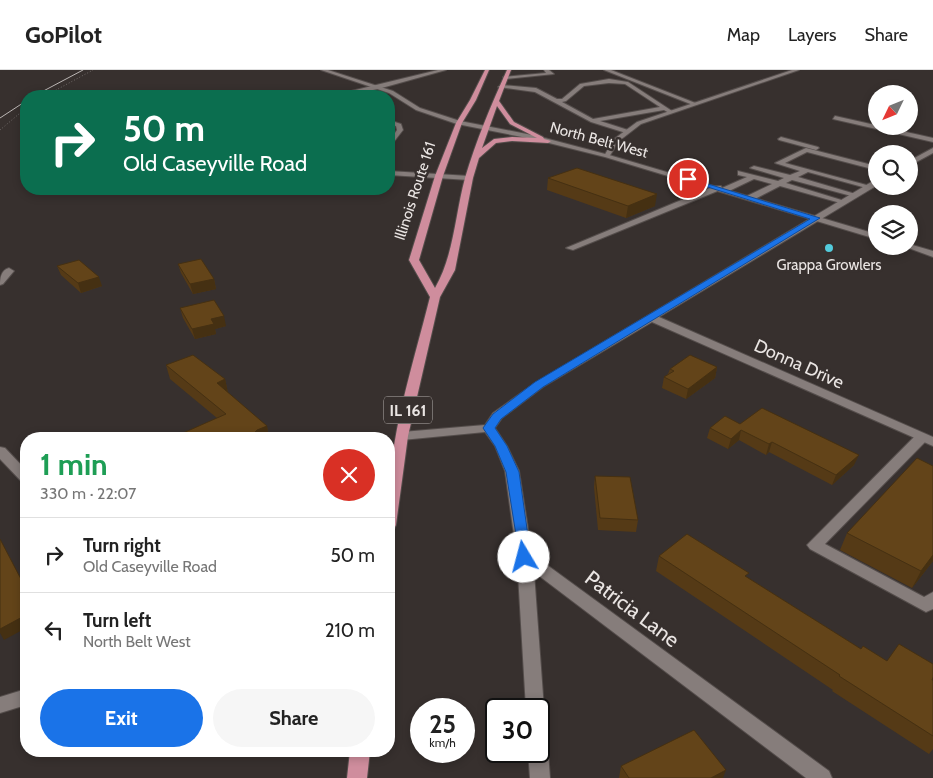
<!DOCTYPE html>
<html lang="en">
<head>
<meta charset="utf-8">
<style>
  :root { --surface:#fff; --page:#f6f6f6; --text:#222; --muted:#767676; --line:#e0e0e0; --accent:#1a73e8 }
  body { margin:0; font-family:Cabin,sans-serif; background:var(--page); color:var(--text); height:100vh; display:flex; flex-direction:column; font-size:19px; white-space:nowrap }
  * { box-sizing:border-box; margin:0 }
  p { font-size:16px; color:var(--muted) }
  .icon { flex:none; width:28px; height:28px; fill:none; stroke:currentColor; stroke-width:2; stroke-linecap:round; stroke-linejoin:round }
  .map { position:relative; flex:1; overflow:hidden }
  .sheet { position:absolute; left:20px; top:362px; width:375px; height:325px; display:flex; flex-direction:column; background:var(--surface); border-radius:20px; box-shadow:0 2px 8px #0003 }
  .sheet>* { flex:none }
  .hud { position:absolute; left:20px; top:20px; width:375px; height:105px; border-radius:20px; box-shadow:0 2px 8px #0003; background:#0b6e4f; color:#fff; overflow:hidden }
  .needle { width:32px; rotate:227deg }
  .tools { position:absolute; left:868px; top:15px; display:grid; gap:10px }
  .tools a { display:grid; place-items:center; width:50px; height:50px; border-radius:50%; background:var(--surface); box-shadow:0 2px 8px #0003; font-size:25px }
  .speed { position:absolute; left:410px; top:628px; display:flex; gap:10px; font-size:25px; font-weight:700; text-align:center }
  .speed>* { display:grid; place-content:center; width:65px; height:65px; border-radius:50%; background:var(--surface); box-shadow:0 2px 8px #0003; line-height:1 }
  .speed small { font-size:12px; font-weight:400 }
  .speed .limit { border:2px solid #111; border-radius:8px; background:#fff; color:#111 }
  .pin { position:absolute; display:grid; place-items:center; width:42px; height:42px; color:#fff; margin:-21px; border:2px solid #fff; border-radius:50%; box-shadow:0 1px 5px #0007 }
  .me { position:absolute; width:55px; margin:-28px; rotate:352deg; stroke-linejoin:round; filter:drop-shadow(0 0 4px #0008) }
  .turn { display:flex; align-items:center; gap:18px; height:105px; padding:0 20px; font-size:22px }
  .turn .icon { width:65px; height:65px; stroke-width:2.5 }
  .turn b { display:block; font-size:35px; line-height:42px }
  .round { display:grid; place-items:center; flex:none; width:52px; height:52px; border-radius:26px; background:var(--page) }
  .summary { display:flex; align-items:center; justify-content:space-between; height:85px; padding:0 20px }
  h1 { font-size:30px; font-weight:700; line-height:38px; color:#1e9e55 }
  .cta { display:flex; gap:10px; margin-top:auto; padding:10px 20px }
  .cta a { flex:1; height:58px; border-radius:30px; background:var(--accent); color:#fff; font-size:20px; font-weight:700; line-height:58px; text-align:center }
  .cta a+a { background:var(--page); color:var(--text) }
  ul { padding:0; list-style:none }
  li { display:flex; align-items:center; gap:15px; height:75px; padding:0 20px; border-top:1px solid var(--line) }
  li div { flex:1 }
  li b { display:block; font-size:19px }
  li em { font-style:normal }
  header { display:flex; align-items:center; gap:30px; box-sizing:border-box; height:70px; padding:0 25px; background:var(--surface); border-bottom:1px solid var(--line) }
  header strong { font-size:24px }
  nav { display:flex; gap:28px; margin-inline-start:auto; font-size:18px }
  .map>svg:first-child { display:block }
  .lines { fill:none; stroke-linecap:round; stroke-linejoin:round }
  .lane-casing { stroke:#544d4b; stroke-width:2 }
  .street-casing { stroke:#544d4b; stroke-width:2 }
  .secondary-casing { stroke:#544d4b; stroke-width:2 }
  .primary-casing { stroke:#544d4b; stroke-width:2 }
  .path { stroke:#706a68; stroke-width:1; stroke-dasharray:1 2; stroke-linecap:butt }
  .lane { fill:#867d7b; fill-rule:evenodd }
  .street { fill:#867d7b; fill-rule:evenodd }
  .secondary { fill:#867d7b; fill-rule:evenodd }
  .primary { fill:#cf8d9d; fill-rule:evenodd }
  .tram { stroke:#bcb7b5; stroke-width:1 }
  .wall { fill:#553a16 }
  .shaded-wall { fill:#453012 }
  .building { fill:#634419; stroke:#453012 }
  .route { fill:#1a73e8; stroke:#114b97 }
  .poi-dot { fill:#53cbdc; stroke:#37302e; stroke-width:2 }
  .labels { text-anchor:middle; stroke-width:5; stroke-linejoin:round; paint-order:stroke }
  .far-street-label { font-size:15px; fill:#eae5e3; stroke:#37302e }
  .far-poi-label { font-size:15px; fill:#eae5e3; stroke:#37302e }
  .shield { fill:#37302e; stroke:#b4afad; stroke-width:1 }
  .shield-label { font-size:16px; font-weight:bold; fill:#eae5e3 }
  .street-label { font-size:18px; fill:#eae5e3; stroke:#37302e }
  .near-street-label { font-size:21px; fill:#eae5e3; stroke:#37302e }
</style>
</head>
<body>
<header>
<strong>GoPilot</strong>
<nav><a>Map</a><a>Layers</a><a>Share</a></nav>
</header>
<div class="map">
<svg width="933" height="708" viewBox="0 0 933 708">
  <rect width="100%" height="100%" fill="#37302e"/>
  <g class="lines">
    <defs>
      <path id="lane" d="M438,0h8l-68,19 -37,7 2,-3z
        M544,0h5l5,4 -48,5 -3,-2 43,-4z
        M604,0h7l87,34 -5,1z
        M609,9l19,3 44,29 -3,2 -5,-3 -64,11 28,9v2l-2,1 -35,-11 -56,-30 -37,-5 3,-2 35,3 21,11h5l18,-15zM609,13l16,1 35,23 -67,12 -31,-17 4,-1 18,-15z
        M835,46l98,22v4l-100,-23z
        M389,50l12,4 2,6 -14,18v-6l8,-12 -1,-4 -7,-2z
        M781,67l37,10 1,1 -3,2 -37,-10 -1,-1z
        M806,78l70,18v4l-69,-18 -22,11 89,24 -4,2 -62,-17 -10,5 61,18 -4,2 -63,-17 -6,3 62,19 -4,2 -64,-18 -27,14h-6v-4l25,-12 -18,-5 -27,13h-6l-1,-2 -147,60 -7,-2 149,-62h6l1,2 25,-11 -9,-2v-4l40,10 6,-3 -34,-10 4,-2 36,9 10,-4 -25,-8z
        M389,101l80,5 4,2 -4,2 -80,-5z
        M922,363l6,4 -1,3 -102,104 99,53 9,-5v17l-7,3 -116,-63 -3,-4 110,-111z"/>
      <path id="street" d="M792,0h7l-158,54 -22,17 -10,16 -5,-1 10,-17 23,-17z
        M933,78v5l-24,13v-5z
        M873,111h3v5l-217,131 274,120v9l-281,-124 -109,65 -41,31 -7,10 12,18 12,25 13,83 297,217 3,7h-26l-272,-206 10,137 -2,6 -3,1v-7h-13l-9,-152 -12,-86 -10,-25 -10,-14 -83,8 -6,-4 6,-4 83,-7 8,-12 42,-30z
        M9,198l5,3 -11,13 -3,1c0,-7 1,-15 9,-17z
        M0,377l5,1 21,22v12l-5,-1 -21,-22z
        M26,619v16l-26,8v-16z
        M539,672l6,3 3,6 2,27h-20l-2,-27h11z"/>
      <path id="secondary" d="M321,0h7l65,21 27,17 40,13 77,15 72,19 267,79v5l-271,-82 -68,-17 -80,-16 -41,-14 -27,-17z
        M909,174l24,7v6l-30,-11h6z"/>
      <path id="primary" d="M485,0h4l-13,30 -14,23 -19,53 -24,84 16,28c19,-33 20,-73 30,-110 11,-37 26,-73 42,-108h4l-12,31 15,21 29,15 1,2 7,2 -3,2 -36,-2 -16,2 -17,15 -6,20 -18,92 -15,27 -32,139 -12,89 -2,4 -5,1c-5,-79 22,-157 41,-233l-21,-37 26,-84 21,-53 14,-23zM497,36l13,18 27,14 -25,-1 -18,2 -12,9z
        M350,681h20l-3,27h-20z"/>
    </defs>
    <use href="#lane" class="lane-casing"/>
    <use href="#street" class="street-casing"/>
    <use href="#secondary" class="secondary-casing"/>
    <use href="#primary" class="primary-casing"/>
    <path class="path" d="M45,26l48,-26
      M0,60l26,-22"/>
    <use href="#lane" class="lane"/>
    <use href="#street" class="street"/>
    <use href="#secondary" class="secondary"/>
    <use href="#primary" class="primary"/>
    <path class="tram" d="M34,26l49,-26
      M0,48l26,-17"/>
  </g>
  <path class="wall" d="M548,108l107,28 -29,12 -79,-28z
    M178,194l36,15 2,10 -23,5 -12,-21z
    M57,196l45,20 -21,7 -20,-18z
    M180,238l46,18 -11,3 1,5 -21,5 -12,-21z
    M166,295l59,14 3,14 39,33 2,13h-84l-2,-6 34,-15 -47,-39z
    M717,297l-2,11 -29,21 -24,-11 2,-11 4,-3 2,-5z
    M740,354l114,41 -22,20 -63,-33 -3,3 -27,-15 -11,9 -21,-11 3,-10z
    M933,396v95l-21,27 -72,-38 7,-17z
    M595,406l43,44 -2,12 -38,-2 -4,-43z
    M659,486l88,21 114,72 26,12 46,3v14l-1,2h1v69l-4,5 -97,-63 1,-1 -177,-119z
    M621,696l102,12h-104z"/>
  <path class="shaded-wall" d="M657,124l-2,12 -29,12 2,-12z
    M99,207l3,9 -21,7 -3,-10z
    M214,209l2,10 -23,5 -3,-10z
    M224,246l2,10 -11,3 1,5 -21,5 -3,-10 19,-10z
    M717,297l-2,11 -29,21 2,-10z
    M225,309l3,14 -11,-10z
    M267,356l2,13h-16l-1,-4 5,-5z
    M741,360l-2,10 -11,9 3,-10z
    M250,363l1,6h-12z
    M772,372l-3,10 -3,3 3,-11z
    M859,385l-5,10 -22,20 4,-10z
    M933,485v6l-21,27 9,-17z
    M26,545v13l-22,12 -4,-7v-4z
    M726,700l-3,8h-12z"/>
  <path class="building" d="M577,98l80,26 -29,12 -80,-28z
    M201,189l13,20 -24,5 -12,-20z
    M79,190l20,17 -21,6 -21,-17z
    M214,230l10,16 -13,3 3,5 -22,5 -12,-21z
    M193,285l32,24 -8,4 50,43 -10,4 -5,5 -2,-2 -11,6h-50l-6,-6 43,-19 -60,-49z
    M690,285l27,12 -29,22 -24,-12 10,-6 -4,-2z
    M762,338l97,47 -23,20 -64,-33 -3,2 -28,-14 -10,9 -21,-11 15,-12 15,8z
    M917,388l16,8v89l-12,16 -74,-38z
    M595,406l35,1 8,43 -38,-2z
    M687,464l62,39 -4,3 116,73 2,-3 24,15 12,-17 34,20v13l-1,3h1v56l-94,-60 1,-1 -181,-119z
    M0,469l22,42 4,-2v36l-26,14z
    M694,660l32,40 -15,8h-82l-8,-12z"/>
  <path class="route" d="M685,107l135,41 -277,169 -42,32 -6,9 12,18 12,26 12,85 -2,3 -5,2 -4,-2 -14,-88 -11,-26 -12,-18 10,-14 42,-32 275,-163 -125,-39z"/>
  <circle class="poi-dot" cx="829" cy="178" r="5"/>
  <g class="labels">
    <g class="far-street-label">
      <text transform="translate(599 70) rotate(15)" y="5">North Belt West</text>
      <text transform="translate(415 121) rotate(-72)" y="5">Illinois Route 161</text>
    </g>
    <g class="far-poi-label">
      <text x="829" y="200">Grappa Growlers</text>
    </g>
    <rect class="shield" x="384" y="326.5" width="48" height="27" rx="4"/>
    <g class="shield-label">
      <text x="408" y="346">IL 161</text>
    </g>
    <g class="street-label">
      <text transform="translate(799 294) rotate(24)" y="6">Donna Drive</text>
    </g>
    <g class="near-street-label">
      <text transform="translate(632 539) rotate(37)" y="7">Patricia Lane</text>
    </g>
  </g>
</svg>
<div class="tools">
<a><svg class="needle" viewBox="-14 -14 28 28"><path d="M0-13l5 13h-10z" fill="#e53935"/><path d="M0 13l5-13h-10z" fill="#767676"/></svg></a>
<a><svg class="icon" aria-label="search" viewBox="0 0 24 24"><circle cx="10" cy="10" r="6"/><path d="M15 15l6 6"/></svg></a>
<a><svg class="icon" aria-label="layers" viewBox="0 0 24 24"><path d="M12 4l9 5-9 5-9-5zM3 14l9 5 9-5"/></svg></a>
</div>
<div class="speed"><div>25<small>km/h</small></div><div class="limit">30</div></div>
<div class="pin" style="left:688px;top:109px;background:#d93025"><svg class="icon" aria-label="arrive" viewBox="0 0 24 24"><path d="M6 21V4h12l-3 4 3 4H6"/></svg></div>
<svg class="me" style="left:524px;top:487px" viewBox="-20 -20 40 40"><circle r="19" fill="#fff"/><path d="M0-13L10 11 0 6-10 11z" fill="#1a73e8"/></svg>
<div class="hud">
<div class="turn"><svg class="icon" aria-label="right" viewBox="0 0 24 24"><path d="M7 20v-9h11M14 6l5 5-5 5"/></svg><div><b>50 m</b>Old Caseyville Road</div></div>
</div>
<section class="sheet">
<div class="summary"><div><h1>1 min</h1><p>330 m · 22:07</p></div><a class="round" style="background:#d93025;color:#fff"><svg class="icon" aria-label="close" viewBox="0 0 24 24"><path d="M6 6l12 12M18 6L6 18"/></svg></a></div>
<ul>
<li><svg class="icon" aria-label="right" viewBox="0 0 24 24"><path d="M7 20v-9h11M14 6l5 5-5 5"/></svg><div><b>Turn right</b><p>Old Caseyville Road</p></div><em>50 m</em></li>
<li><svg class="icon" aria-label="left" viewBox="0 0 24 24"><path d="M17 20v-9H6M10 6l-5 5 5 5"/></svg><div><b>Turn left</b><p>North Belt West</p></div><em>210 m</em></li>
</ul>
<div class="cta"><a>Exit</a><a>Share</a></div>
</section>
</div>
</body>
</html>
